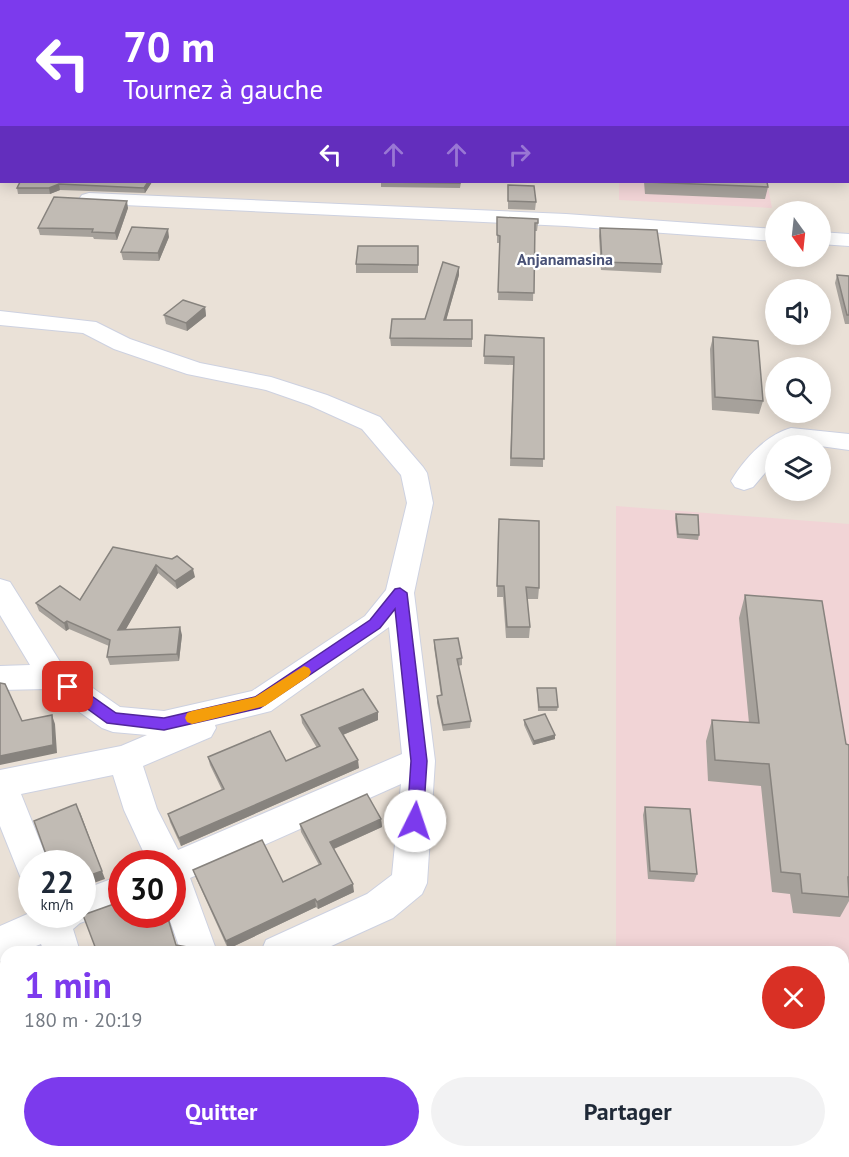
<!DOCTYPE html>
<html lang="fr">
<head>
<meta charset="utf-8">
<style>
  :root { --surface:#fff; --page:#f2f2f3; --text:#1f2937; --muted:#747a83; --accent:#7c3aed }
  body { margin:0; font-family:"PT Sans",sans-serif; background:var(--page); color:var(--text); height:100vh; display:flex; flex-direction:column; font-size:22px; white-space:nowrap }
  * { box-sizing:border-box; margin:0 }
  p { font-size:20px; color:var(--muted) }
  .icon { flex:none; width:33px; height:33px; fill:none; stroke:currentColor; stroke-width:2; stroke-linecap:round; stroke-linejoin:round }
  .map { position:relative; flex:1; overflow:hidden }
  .drawer { position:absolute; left:0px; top:946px; width:849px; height:212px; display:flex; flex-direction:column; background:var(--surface); border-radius:18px 18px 0 0; box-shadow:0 3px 15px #0003 }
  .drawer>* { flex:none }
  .hud { position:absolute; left:0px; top:0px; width:849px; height:183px; box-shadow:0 3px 15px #0003; background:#7c3aed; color:#fff; overflow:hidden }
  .needle { width:39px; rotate:165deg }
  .fabs { position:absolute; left:765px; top:201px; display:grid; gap:12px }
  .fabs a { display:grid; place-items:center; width:66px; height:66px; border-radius:50%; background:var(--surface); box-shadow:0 3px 15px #0003; font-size:30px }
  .speed { position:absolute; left:18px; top:850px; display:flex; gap:12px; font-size:30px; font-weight:700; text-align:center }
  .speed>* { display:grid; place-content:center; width:78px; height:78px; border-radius:50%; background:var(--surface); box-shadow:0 3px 15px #0003; line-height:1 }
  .speed small { font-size:15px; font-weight:400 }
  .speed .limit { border:9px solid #d22; background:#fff; color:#111 }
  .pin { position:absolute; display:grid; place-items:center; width:51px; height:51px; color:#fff; margin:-26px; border-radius:12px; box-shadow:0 3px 9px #0006 }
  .me { position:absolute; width:66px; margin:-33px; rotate:4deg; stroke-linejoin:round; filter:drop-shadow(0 0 4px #0008) }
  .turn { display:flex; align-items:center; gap:21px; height:126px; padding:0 24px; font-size:27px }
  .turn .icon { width:78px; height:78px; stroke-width:2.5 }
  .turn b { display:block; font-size:42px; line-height:51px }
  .lanes { display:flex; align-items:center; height:57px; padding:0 24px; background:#0003; justify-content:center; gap:30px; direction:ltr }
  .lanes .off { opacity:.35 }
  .round { display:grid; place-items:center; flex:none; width:63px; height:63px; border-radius:32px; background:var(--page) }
  .summary { display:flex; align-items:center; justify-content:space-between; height:102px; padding:0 24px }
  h1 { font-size:36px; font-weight:700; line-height:45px; color:var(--accent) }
  .button { display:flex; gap:12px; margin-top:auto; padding:12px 24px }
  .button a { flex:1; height:69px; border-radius:36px; background:var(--accent); color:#fff; font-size:24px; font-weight:700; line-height:69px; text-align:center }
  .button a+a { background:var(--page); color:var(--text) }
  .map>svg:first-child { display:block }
  .medical { fill:#f1d4d6 }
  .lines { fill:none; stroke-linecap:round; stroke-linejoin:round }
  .minor-casing { stroke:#cdd1e0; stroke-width:2 }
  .minor { fill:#fff; fill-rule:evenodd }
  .wall { fill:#a6a19b }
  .shaded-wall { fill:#87837e }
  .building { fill:#c1bbb4; stroke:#87837e; stroke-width:1.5 }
  .route { fill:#7c3aed; stroke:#51269a; stroke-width:1.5 }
  .slow { fill:#f59e0b }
  .labels { text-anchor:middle; stroke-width:4.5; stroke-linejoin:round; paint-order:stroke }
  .far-neighbourhood-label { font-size:16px; font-weight:bold; fill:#485176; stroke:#fff }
</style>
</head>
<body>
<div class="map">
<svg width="849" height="1157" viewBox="0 0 849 1157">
  <rect width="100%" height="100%" fill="#eae1d7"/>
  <path class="medical" d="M619,182h148l5,26 -153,-8z
    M616,506l233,18v480h-6v-52h-227z"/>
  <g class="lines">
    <defs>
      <path id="minor" d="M465,0h16v2h-16z
        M567,0h16v2h-16z
        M0,95h2v10h-2z
        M89,193l477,21 210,15v12l-210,-15 -484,-23 -3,-4 3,-4z
        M820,232l29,2v12l-29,-2z
        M0,311l96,11 34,17 70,24 71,14 56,18 53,22 43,50 4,6 6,30 -19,90 21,168 -8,122 -5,11 -29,24 -75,34h-57l5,-12 101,-46 25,-19 9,-91 -211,94 27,74h-36l-13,-37h4v-51h-23l-25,-54 -11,-35 -92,19 28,70h-17v17l-12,-5 -20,-50v-56l121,-24 26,-11 -34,-3 -11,-4 -55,-39 -47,1v-24l30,-1 -30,-50v-36l10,3 54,86 56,39 44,4 88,-20 113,-75 21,-26 21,-87 -6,-28 -39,-46 -53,-24 -43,-15 -79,-16 -73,-25 -31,-16 -83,-8zM389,627l13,127 -224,96 -21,-41 -14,-43 68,-29 5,-9 -1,-3 56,-14z
        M791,428l58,6v16l-29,-4h-44v14l-23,27 -9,3 -9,-3 -4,-6c13,-22 35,-46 60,-53z
        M122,875v33l-42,15 -7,6 7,23h-36l-3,-8 -20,8h-15v7l-6,2v-35l32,-14v3h50v-25z
        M6,1061v40l-6,3v-40z
        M843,1064l6,1v40l-6,-1z
        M307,1152h48l-2,5h-48z"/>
    </defs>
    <use href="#minor" class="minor-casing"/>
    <use href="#minor" class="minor"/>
  </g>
  <path class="wall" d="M513,0h36l1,2h-36z
    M849,0v49h-1l1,3v31h-1v-81z
    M20,182h132l-7,11 -85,-3 -10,4h-32l-1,-6z
    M381,182h80l-1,6 -79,-1z
    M644,182h123l1,5 -3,12 -120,-5z
    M508,185l28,17 -1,8 -27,-1z
    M128,208l-11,32 -23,-1 -1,-2 -53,-2 -2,-7z
    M497,217l41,6 -1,8h-2l-2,70 -35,-1 2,-57h-3z
    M600,228l62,36 -1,9 -60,-3 -2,-34z
    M169,237l-10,24 -36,-1 -2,-8z
    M418,246v27h-62v-9z
    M459,267v8l-13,45h26v27l-81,-1 -1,-8 35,-19z
    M837,275l12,1v48h-4l-10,-41z
    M205,307l1,9 -19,15 -21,-7 -2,-9z
    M485,335l59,3 -1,129 -33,-1 3,-101 -29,-1z
    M713,337l50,64 -4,13 -47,-4 -2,-61z
    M676,514l23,21 -1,5 -21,-2 -2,-20z
    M498,531l41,57 -1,11h-11l3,28 -1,11h-23l-3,-41h-6z
    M113,547l82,30 -18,12 -19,-16 -33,57 57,5 -3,26 -69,4 -3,-8 2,-11 -40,-17 -3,2 -27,-20 -3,-8 44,-3z
    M745,595l101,149 3,1v156l-9,16 -47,-4 -3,-19 -18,-2 -11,-106 -53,-5 -2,-40 6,-21 37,3 -10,-105z
    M434,640l28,18v7l-4,1 13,55 -1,7 -27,3 -6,-28v-7h4l-7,-49z
    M537,688l21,19 -1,4h-19z
    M378,712v8l-35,15 16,33 -178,78 -11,-24 -2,-8 54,-24 -12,-25 -2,-8 78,4 31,-13 -15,-25 -1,-8z
    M524,720l31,19 -22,6 -9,-20z
    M645,807l52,67 -3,8 -46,-3 -5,-64z
    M381,819l1,8 -48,22 20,43 -36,17 -2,-2 -88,42 -32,-71 -3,-8 90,12 36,-17 -18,-33 -1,-8z
    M515,1152h98l1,5h-98z"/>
  <path class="shaded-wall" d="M148,182h4l-7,11 -1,-5z
    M59,184l1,6 -10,4 -1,-6z
    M127,201l1,7 -11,32 -2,-7z
    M168,229l1,8 -10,24 -1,-8z
    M459,267v8l-15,53v-8z
    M205,307l1,9 -19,15 -1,-8z
    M156,565l2,8 -37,65 -3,-8z
    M193,569l2,8 -18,12 -2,-8z
    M67,621l2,8 -3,2 -2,-8z
    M180,627l2,8 -3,26 -2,-7z
    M378,712v8l-38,16 -1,-8z
    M52,715l3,9 2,29 -57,12v-9z
    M555,735v4l-22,6 1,-4z
    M358,760l1,8 -178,78 -2,-8z
    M80,812l25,67 -23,8v-9z
    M381,819l1,8 -51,23 -1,-8z
    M50,855l4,8 -2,1h-1l-4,-7z
    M353,884l1,8 -36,17 -1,-7z
    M315,899l1,8 -88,42 -2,-8z
    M6,1001v9l-6,3v-9z"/>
  <path class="building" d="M527,0h22l1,2h-23z
    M644,0h66l3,2h-69z
    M842,0h7v23h-1v-21h-7z
    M849,24v17h-1l1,33h-1v-46z
    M848,129h1v41l-1,-4z
    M20,182h128l-4,6 -85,-4 -10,4h-32z
    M381,182h80l-1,1z
    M646,182h121l1,5z
    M508,185l26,1 2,16 -28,-1z
    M54,197l73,4 -12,32 -23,-1 1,-3 -55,-1z
    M497,217l41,2v4h-3l-1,70 -36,-1 2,-56 -3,-1z
    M132,227l36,2 -10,24 -37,-1z
    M600,228l57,2 5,34 -60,-2z
    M358,246h60v19l-62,-1z
    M443,262l16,5 -15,53h28v19l-82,-1 2,-19h33z
    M837,275l12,1v39h-2z
    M183,300l22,7 -19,16 -22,-8z
    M485,335l59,3v121l-33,-1 3,-101 -30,-1z
    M713,337l45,4 5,60 -48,-4z
    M676,514l22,1 1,20 -21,-1z
    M499,519l40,2v67l-13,-1 4,40h-23l-3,-41h-7z
    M113,547l59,12 5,-3 16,13 -18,12 -19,-16 -38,65 62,-3 -3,27 -70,3 3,-17 -43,-19 -3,2 -28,-20 24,-17 20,14z
    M745,595l77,6 24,143 3,1v132h-1l1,20 -47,-4 -2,-19 -19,-2 -12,-108 -54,-4 -3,-40 47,3z
    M458,638l4,20 -5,1 14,62 -28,4 -6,-29 5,-1 -8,-55z
    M0,683l5,1 17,37 30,-6 1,30 -53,11z
    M537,688h19l2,19h-19z
    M363,689l15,23 -39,16 19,32 -179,78 -11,-24 56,-25 -16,-32 62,-26 16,30 34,-15 -19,-31z
    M545,714l10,21 -21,6 -10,-21z
    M367,794l14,25 -51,23 23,42 -36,18 -2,-3 -89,42 -33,-71 69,-30 21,42 38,-18 -21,-40z
    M76,804l26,67 -20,7v-14h-28l-4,-9 -3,2 -13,-36z
    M645,807l45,2 7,65 -47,-3z
    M114,904l2,4 6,-3v10h45l9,30 11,2 3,5h-93l-14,-37z
    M6,964v37l-6,3v-38z
    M843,1128h6v29h-53l39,-5h8z
    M518,1152h95l1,5h-94z"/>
  <path class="route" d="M400,588l7,5 20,168 -4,60 -2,5 -6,2 -6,-2 -2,-5 4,-60 -16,-152 -15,19 -120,80 -96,22 -57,-7 -44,-32 -2,-4 2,-4h10l43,30 48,5 91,-21 115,-77 25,-31z"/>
  <path class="slow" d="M304,666l5,2 2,4 -2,4 -44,30 -73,18 -5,-2 -2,-4 2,-5 5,-2 63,-14z"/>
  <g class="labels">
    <g class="far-neighbourhood-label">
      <text x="565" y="265">Anjanamasina</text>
    </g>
  </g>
</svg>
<div class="fabs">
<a><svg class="needle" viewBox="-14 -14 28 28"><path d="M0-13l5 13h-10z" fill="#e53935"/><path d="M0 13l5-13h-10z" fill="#747a83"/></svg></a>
<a><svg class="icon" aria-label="sound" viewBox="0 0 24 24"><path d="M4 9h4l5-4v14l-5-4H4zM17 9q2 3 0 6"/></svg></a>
<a><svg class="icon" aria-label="search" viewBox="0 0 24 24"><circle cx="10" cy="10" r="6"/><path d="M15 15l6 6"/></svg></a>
<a><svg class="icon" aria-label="layers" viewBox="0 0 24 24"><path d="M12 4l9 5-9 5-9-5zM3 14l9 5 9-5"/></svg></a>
</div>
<div class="speed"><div>22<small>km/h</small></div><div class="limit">30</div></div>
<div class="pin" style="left:68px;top:687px;background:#d93025"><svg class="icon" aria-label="arrive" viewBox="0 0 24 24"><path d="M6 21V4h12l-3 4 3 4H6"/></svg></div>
<svg class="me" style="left:415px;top:821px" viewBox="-20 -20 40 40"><circle r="19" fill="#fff"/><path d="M0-13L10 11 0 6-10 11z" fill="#7c3aed"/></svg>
<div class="hud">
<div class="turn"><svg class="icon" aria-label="left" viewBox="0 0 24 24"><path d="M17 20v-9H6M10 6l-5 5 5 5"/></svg><div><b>70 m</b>Tournez à gauche</div></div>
<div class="lanes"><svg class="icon" aria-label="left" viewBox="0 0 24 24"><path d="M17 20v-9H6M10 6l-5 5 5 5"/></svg><svg class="icon off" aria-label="ahead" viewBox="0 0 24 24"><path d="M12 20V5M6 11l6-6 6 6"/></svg><svg class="icon off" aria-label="ahead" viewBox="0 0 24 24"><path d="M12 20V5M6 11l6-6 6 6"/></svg><svg class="icon off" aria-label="right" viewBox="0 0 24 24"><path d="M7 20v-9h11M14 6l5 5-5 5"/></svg></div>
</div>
<section class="drawer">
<div class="summary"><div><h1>1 min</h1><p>180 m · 20:19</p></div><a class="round" style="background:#d93025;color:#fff"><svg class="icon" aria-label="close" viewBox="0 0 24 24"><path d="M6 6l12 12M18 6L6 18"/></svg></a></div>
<div class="button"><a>Quitter</a><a>Partager</a></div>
</section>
</div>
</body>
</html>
